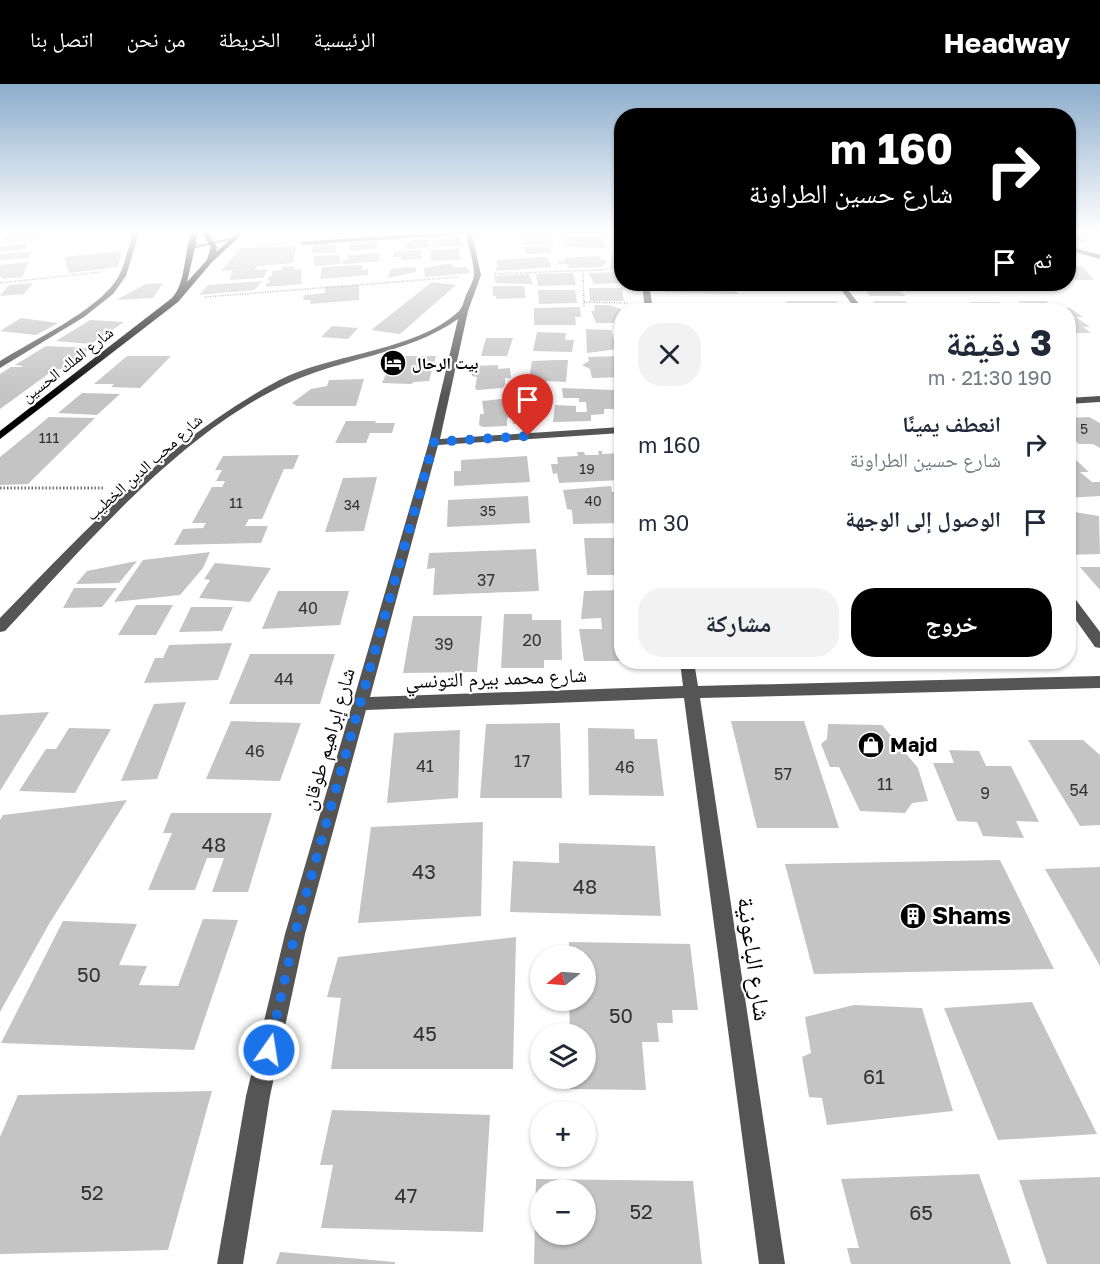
<!DOCTYPE html>
<html lang="ar">
<head>
<meta charset="utf-8">
<style>
  :root { --surface:#fff; --page:#f2f2f3; --text:#1f2937; --muted:#747a83; --accent:#000 }
  body { margin:0; font-family:"Golos Text","Noto Naskh Arabic",sans-serif; background:var(--page); color:var(--text); direction:rtl; height:100vh; display:flex; flex-direction:column; font-size:22px; white-space:nowrap }
  * { box-sizing:border-box; margin:0 }
  p { font-size:20px; color:var(--muted) }
  .icon { flex:none; width:33px; height:33px; fill:none; stroke:currentColor; stroke-width:2; stroke-linecap:round; stroke-linejoin:round }
  .map { position:relative; flex:1; overflow:hidden; direction:ltr }
  .panel { position:absolute; left:614px; top:219px; width:462px; height:366px; display:flex; flex-direction:column; background:var(--surface); border-radius:24px; box-shadow:0 2px 4px #0004; direction:rtl }
  .panel>* { flex:none }
  .banner { position:absolute; left:614px; top:24px; width:462px; height:183px; border-radius:24px; box-shadow:0 2px 4px #0004; direction:rtl; background:#000; color:#fff; overflow:hidden }
  .needle { width:39px; rotate:253deg }
  .fabs { position:absolute; left:530px; top:861px; display:grid; gap:12px }
  .fabs a { display:grid; place-items:center; width:66px; height:66px; border-radius:50%; background:var(--surface); box-shadow:0 2px 4px #0004; font-size:30px }
  .pin { position:absolute; display:grid; place-items:center; width:51px; height:51px; color:#fff; margin:-62px -26px; border-radius:50% 50% 50% 0; rotate:-45deg; box-shadow:0 0 6px #0007 }
  .pin .icon { rotate:45deg }
  .me { position:absolute; width:66px; margin:-33px; rotate:13deg; stroke-linejoin:round; filter:drop-shadow(0 0 4px #0008) }
  .turn { display:flex; align-items:center; gap:21px; height:126px; padding:0 24px; font-size:27px }
  .turn .icon { width:78px; height:78px; stroke-width:2.5 }
  .turn b { display:block; font-size:42px; line-height:51px }
  .then { display:flex; align-items:center; height:57px; padding:0 24px; background:#0003; gap:12px; font-size:22px }
  .round { display:grid; place-items:center; flex:none; width:63px; height:63px; border-radius:24px; background:var(--page) }
  .overview { display:flex; align-items:center; justify-content:space-between; height:102px; padding:0 24px }
  h1 { font-size:36px; font-weight:700; line-height:45px }
  .cta { display:flex; gap:12px; margin-top:auto; padding:12px 24px }
  .cta a { flex:1; height:69px; border-radius:24px; background:var(--accent); color:#fff; font-size:24px; font-weight:700; line-height:69px; text-align:center }
  .cta a+a { background:var(--page); color:var(--text) }
  ul { padding:0; list-style:none }
  li { display:flex; align-items:center; gap:18px; height:78px; padding:0 24px }
  li div { flex:1 }
  li b { display:block; font-size:22px }
  li em { font-style:normal }
  header { display:flex; align-items:center; gap:36px; box-sizing:border-box; height:84px; padding:0 30px; background:var(--accent); color:#fff }
  header strong { font-size:28px }
  nav { display:flex; gap:33px; margin-inline-start:auto; font-size:21px }
  .map>svg:first-child { display:block }
  .building { fill:#c4c4c4; fill-rule:evenodd }
  .lines { fill:none; stroke-linecap:round; stroke-linejoin:round }
  .major-casing { stroke:#dbdbdb; stroke-width:1 }
  .path-far1 { stroke:#777; stroke-width:1.5; stroke-dasharray:1 1.5; stroke-linecap:butt }
  .path { stroke:#777; stroke-width:3; stroke-dasharray:1.5 2; stroke-linecap:butt }
  .minor { fill:#555; fill-rule:evenodd }
  .major { fill:#000; fill-rule:evenodd }
  .route { stroke:#1a73e8; stroke-width:10; stroke-dasharray:0 18 }
  .labels { text-anchor:middle; stroke-width:4.5; stroke-linejoin:round; paint-order:stroke }
  .far-number-label { font-size:14px; fill:#313131 }
  .far-poi-label { font-size:16px; font-weight:bold; fill:#000; stroke:#fff; text-anchor:start }
  .far-street-label { font-size:16px; fill:#000; stroke:#fff }
  .number-label { font-size:16px; fill:#313131 }
  .street-label { font-size:20px; fill:#000; stroke:#fff }
  .poi-label { font-size:20px; font-weight:bold; fill:#000; stroke:#fff; text-anchor:start }
  .near-number-label { font-size:20px; fill:#313131 }
  .near-poi-label { font-size:24px; font-weight:bold; fill:#000; stroke:#fff; text-anchor:start }
  .near-street-label { font-size:24px; fill:#000; stroke:#fff }
</style>
</head>
<body>
<header>
<strong>Headway</strong>
<nav><a>الرئيسية</a><a>الخريطة</a><a>من نحن</a><a>اتصل بنا</a></nav>
</header>
<div class="map">
<svg width="1100" height="1180" viewBox="0 0 1100 1180">
  <rect width="100%" height="100%" fill="#fff"/>
  <path class="building" d="M40,146h3l-3,9 -38,4 4,-9z
    M521,149h30l3,12h-31z
    M1068,149l22,7 -15,4 -7,-2z
    M615,150h6v34h-11z
    M451,151l8,1 5,10 -31,1v-11z
    M565,152l39,1v11l-42,-1z
    M427,154l3,9 -25,2 -1,-7h7v-3z
    M377,157v8l-28,2v-8z
    M28,159l-2,6 -26,3v-6z
    M330,159l1,3 5,-1v8h-24l1,-9z
    M296,162l-3,17 -35,3 -4,4 14,-1 -5,9 -33,2 2,-9 8,-1 -19,1 20,-23z
    M549,162l4,7 -27,1 -3,-7z
    M459,164l1,12 -29,1v-11z
    M421,166l1,9 -20,1v-3h-9l1,-6z
    M32,167l-4,7 -28,2v-6z
    M122,167l-4,16 -49,6 -5,-16z
    M379,169l1,8 -37,3v-4h5v-5z
    M340,171v9l-26,2v-10z
    M599,172l2,4 4,-1 2,5h-4l1,3 -35,1 -2,-4h-8l-1,-3h7l-1,-3z
    M547,173l5,10 -55,4 -1,-4h2l-2,-7z
    M29,178l-7,15 -21,2 2,-2h-3v-12z
    M451,179l2,4h14l3,6 -45,4 -1,-9z
    M362,181v5l6,-1v6l-48,4 2,-12z
    M294,182l1,4 6,-1 1,15 -36,3v-4h4l-2,-6 4,-1v-5l10,-1v-3z
    M1082,182l12,14h-21l-5,-3v-10z
    M409,183l7,1v4l-29,6 4,-9z
    M621,188v11l-27,1 -5,-11z
    M573,189l3,12 -38,1 -2,-12z
    M529,190l4,10 -37,-1 -2,-7z
    M263,197l-9,9 -55,5 9,-10z
    M432,198l24,3 -56,49 -29,-4z
    M33,199l-9,11 -24,2 9,-11z
    M163,199l-10,15 -37,2 30,-16z
    M663,200h71l4,10 -73,-2z
    M759,200h40l2,3 -17,4 -7,-3h-14z
    M861,200h29l16,12h-36z
    M899,200h24l6,6h-24z
    M359,201v15l-49,4 1,-4h-8l1,-5 21,-2v-6z
    M493,202h31l2,12 -30,1v-3h-3z
    M589,204h33l2,13h-34z
    M538,206h37l2,13 -38,1z
    M786,217h50l7,9h-51z
    M873,217h32l8,9h-33z
    M1018,217h28l10,7h14l13,9h-7l14,10h-7l8,6h-23v-23h-38z
    M970,218h29l8,6h-3l2,2h-26z
    M923,219h27l12,7h-32z
    M594,221h14l13,4v14h-25l-5,-12h4z
    M580,223l1,10h-6l1,8h-42v-17z
    M21,234l37,5 -22,12 -36,-4z
    M90,236l34,2 -33,22 -35,-3z
    M332,242l26,2 -10,11 -27,-2z
    M586,245l25,1 6,19 -30,4z
    M537,248l29,1 -1,7h9l-2,12 -39,-1z
    M486,254h27l-6,18h-26z
    M46,262l45,2 -29,21h-7l-55,40v-35l11,-7h10l2,-1 -8,-1z
    M127,272h44l-31,32 -29,-1 3,-3h-20z
    M394,272h42l-7,25 -15,1 -3,2 -29,-1z
    M621,272v21l-29,1 -2,-9 -8,-4 7,-4 -1,-4z
    M556,276h12l-2,22 -20,-1v4l-18,-1 4,-23z
    M498,281v4l12,-1 1,10h-6v7l-3,3 -25,2 -2,-2 2,-11 -5,-1v-10z
    M364,295l-8,27h-59l-5,-3 19,-14 16,-3 2,-6z
    M562,304l53,2 4,19h-15v5l-13,1v6l-38,1 2,-17 21,1v6h11l-1,-10h-7v-4h-16z
    M82,309l38,1 -23,21 -39,-2z
    M540,311l-6,15 -6,4 1,8 -16,2 -1,-7 -5,1v8l-24,1 -4,-2 1,-11h4l-2,-13z
    M49,333l46,1 -67,66 -28,1v-28z
    M1089,333l11,6v25l-7,-4h-14l-11,-10v-16z
    M346,337h30l-1,2h20l-3,10h-22l-4,10h-31z
    M598,367h4v3l19,-1v27l-62,3 -2,-10 -4,1 -2,-10h7l-1,-7 21,-1 -1,-4h7l1,3h14z
    M299,371l-6,14h-9l-22,50h-13l-4,7h23l-7,17 -87,2 9,-16 20,-1 3,-5h-14l20,-36h10l3,-6h-9l6,-11h-7l8,-14z
    M527,372l3,26 -76,4v-15h7v-11z
    M1074,374l15,14h-9l12,10h8v14l-32,2v-39z
    M377,393l-13,54 -39,1 18,-54z
    M611,402l1,6h9v31l-48,1 -1,-14 -5,-1 -4,-19z
    M528,412l2,27 -83,4 1,-27z
    M1068,427l31,5 1,38 -32,1z
    M584,454h37v37h-34z
    M536,465l3,42 -106,4 2,-27 -8,1 2,-16z
    M210,468l-7,16 -23,27 -66,7 29,-42z
    M137,477l-18,22 -43,1 11,-13z
    M215,479l56,5 -21,34 -51,-4 11,-18 -6,-1z
    M1080,483h20v23z
    M74,504h43l-15,19 -39,1z
    M621,506v71h-37l-5,-32h23l-1,-11 -20,1 3,-28z
    M278,507h71l-9,34 -78,4z
    M136,521h37l-17,30h-38z
    M191,523h42l-11,24 -43,1z
    M504,530h28v6h29l1,40h-18v8h-43z
    M413,532h69l-5,56 -74,1z
    M232,559l-14,37 -74,3 11,-25h8l6,-13z
    M250,570h85l-15,50h-91z
    M730,578h72l1,2 -67,1z
    M186,618l-29,77 -36,2 33,-77z
    M49,628l-49,79v-76z
    M231,637l70,2 -21,58 -74,-2z
    M731,637h73l35,107h-82z
    M560,639l2,75h-82l6,-74z
    M828,640l54,1 36,43 10,33 -16,2 -7,10 -45,-2 -21,-44h-9l-9,-23 6,-5z
    M69,644l42,1 -36,64 -56,-2 27,-42h10z
    M588,644l46,1 1,10h22l7,57 -75,-1z
    M460,646l-2,68 -71,5 7,-70z
    M1028,656h55l17,15v70l-20,1z
    M949,666l30,1 7,15h25l28,56 -23,-1 8,17 -41,-2 -6,-14 -20,-1 -24,-58h21z
    M127,716l-78,124 -49,88v-192l3,-5z
    M171,729h101l-24,79h-36l12,-34h-17l-12,32h-47l24,-57h-9z
    M483,738l-2,94 -123,7 13,-96z
    M559,759l96,3 6,70 -151,-4 3,-51 46,2z
    M1000,776l54,109 -240,5 -29,-110z
    M1100,783v99l-55,-97z
    M203,835l35,1 -44,130 -193,-7 62,-122 74,3 -18,41 28,1 -8,19 39,1z
    M516,853l-3,132h-182l10,-71 -14,-1 11,-40z
    M569,858l121,2 8,66h-26l1,13h-16l2,19h-17l4,48 -76,-1v-11h15v-44h-15l-1,-34h16v-44h-16z
    M1032,918l65,132 -99,6 -54,-132z
    M854,921l68,3 31,103 -126,14 -5,-27 -13,-1 -7,-40 9,-4 -6,-36z
    M212,1007l-44,159 -168,4v-117l18,-42z
    M332,1026l158,5 -7,117 -162,-4 12,-63h-13z
    M979,1090l32,90h-160l-4,-16h12l-18,-69z
    M1100,1093v87h-53l-28,-84z
    M536,1095l157,2 9,83h-168zM540,1106h45v44h-45z
    M280,1168l115,10v2h-119z"/>
  <g class="lines">
    <defs>
      <path id="major" d="M193,146h6l-12,52 20,-22 4,-13 -11,-17h6l11,17 -1,5 17,-15 5,1 -26,24 -34,40 -178,137v-8l172,-133c15,-16 11,-47 21,-68z"/>
    </defs>
    <use href="#major" class="major-casing"/>
    <path class="path-far1" d="M258,161l28,-1
      M583,186l1,36
      M495,190l126,-5
      M0,199l101,-11
      M205,213l253,-20
      M584,218l44,1"/>
    <path class="path" d="M0,404h104"/>
    <path class="minor" d="M134,146h6l-14,46 -13,18 -29,23 -84,51v-7c33,-21 97,-50 117,-82 9,-15 11,-33 17,-49z
      M241,146h7l-11,9 -45,10 -3,-2 44,-10z
      M465,146h156v3l-149,1 9,41 -13,36 -28,128 181,-12v6l-183,12 -68,252 313,-11 -3,-24h14l4,24 402,-10v12l-400,10 85,566h-26l-75,-566 -318,12 -61,224 -35,162 -27,168h-26l29,-168 39,-162 144,-492 29,-123c-51,36 -118,39 -174,66 -107,51 -198,160 -279,246l-5,1v-14c84,-86 167,-177 274,-235 53,-30 140,-30 185,-72 4,-4 5,-11 7,-16 3,-6 8,-15 8,-21 0,-12 -6,-28 -8,-40l-164,11 -2,-3z
      M1068,162l32,9v4l-32,-9z
      M642,200h7l4,26h-8z
      M837,200h6l21,26h-8z
      M1100,312v6l-32,2v-6z
      M1068,510l5,2 27,36v16l-5,-1 -27,-38z"/>
    <use href="#major" class="major"/>
  </g>
  <linearGradient id="sky" x2="0" y2="1"><stop stop-color="#8cadcc"/><stop offset="0.47" stop-color="#fff"/><stop offset="1" stop-color="#fff" stop-opacity="0"/></linearGradient>
  <rect width="1100" height="312" fill="url(#sky)"/>
  <g class="lines">
    <path class="route" d="M269,966l26,-116 139,-492 94,-6"/>
  </g>
  <defs>
    <symbol id="hotel-disc" viewBox="-11 -11 22 22"><circle r="9.5" fill="#000" stroke="#fff"/><path d="M-6-4.5h1.5V1H6V5H4.5V3h-9V5H-6ZM-4 0a1.8 1.8 0 1 1 3.6 0ZM.5 0V-2.5h3Q6-2.5 6 0Z" fill="#fff"/></symbol>
    <symbol id="shop-disc" viewBox="-11 -11 22 22"><circle r="9.5" fill="#000" stroke="#fff"/><path d="M-5-2.5h2.3a2.7 3.5 0 0 1 5.4 0H5L5.5 6h-11ZM-1.5-2.5h3a1.5 2.3 0 0 0-3 0Z" fill="#fff"/></symbol>
    <symbol id="building-disc" viewBox="-11 -11 22 22"><circle r="9.5" fill="#000" stroke="#fff"/><path d="M-4-6H4V6H1V3H-1V6H-4ZM-2.5-4.3h1.7v1.8h-1.7ZM.8-4.3h1.7v1.8H.8ZM-2.5-1h1.7V.8h-1.7ZM.8-1h1.7V.8H.8Z" fill="#fff"/></symbol>
  </defs>
  <g fill-rule="evenodd">
    <use href="#hotel-disc" x="378" y="264" width="30" height="30"/>
    <use href="#shop-disc" x="856" y="646" width="30" height="30"/>
    <use href="#building-disc" x="898" y="817" width="30" height="30"/>
  </g>
  <g class="labels">
    <g class="far-number-label">
      <text x="1084" y="350">5</text>
      <text x="49" y="359">111</text>
      <text x="587" y="390">19</text>
      <text x="593" y="422">40</text>
      <text x="236" y="424">11</text>
      <text x="352" y="426">34</text>
      <text x="488" y="432">35</text>
    </g>
    <g class="far-poi-label">
      <text x="412" y="285">بيت الرحال</text>
    </g>
    <g class="far-street-label">
      <text transform="translate(67 280) rotate(-38)" y="6">شارع الملك الحسين</text>
      <text transform="translate(144 383) rotate(-42)" y="6">شارع محب الدين الخطيب</text>
    </g>
    <g class="number-label">
      <text x="486" y="502">37</text>
      <text x="308" y="530">40</text>
      <text x="532" y="562">20</text>
      <text x="444" y="566">39</text>
      <text x="284" y="601">44</text>
      <text x="255" y="673">46</text>
      <text x="522" y="683">17</text>
      <text x="425" y="688">41</text>
      <text x="625" y="689">46</text>
      <text x="783" y="696">57</text>
      <text x="885" y="706">11</text>
      <text x="1079" y="712">54</text>
      <text x="985" y="715">9</text>
    </g>
    <g class="street-label">
      <text transform="translate(496 594) rotate(-2)" y="7">شارع محمد بيرم التونسي</text>
      <text transform="translate(328 655) rotate(-74)" y="7">شارع إبراهيم طوقان</text>
    </g>
    <g class="poi-label">
      <text x="890" y="668">Majd</text>
    </g>
    <g class="near-number-label">
      <text x="214" y="768">48</text>
      <text x="424" y="795">43</text>
      <text x="585" y="810">48</text>
      <text x="89" y="898">50</text>
      <text x="621" y="939">50</text>
      <text x="425" y="957">45</text>
      <text x="874" y="1000">61</text>
      <text x="92" y="1116">52</text>
      <text x="406" y="1119">47</text>
      <text x="641" y="1135">52</text>
      <text x="921" y="1136">65</text>
    </g>
    <g class="near-poi-label">
      <text x="932" y="840">Shams</text>
    </g>
    <g class="near-street-label">
      <text transform="translate(754 875) rotate(82)" y="8">شارع الباعونية</text>
    </g>
  </g>
</svg>
<div class="fabs">
<a><svg class="needle" viewBox="-14 -14 28 28"><path d="M0-13l5 13h-10z" fill="#e53935"/><path d="M0 13l5-13h-10z" fill="#747a83"/></svg></a>
<a><svg class="icon" aria-label="layers" viewBox="0 0 24 24"><path d="M12 4l9 5-9 5-9-5zM3 14l9 5 9-5"/></svg></a>
<a>+</a>
<a>−</a>
</div>
<div class="pin" style="left:528px;top:352px;background:#d93025"><svg class="icon" aria-label="arrive" viewBox="0 0 24 24"><path d="M6 21V4h12l-3 4 3 4H6"/></svg></div>
<svg class="me" style="left:269px;top:966px" viewBox="-20 -20 40 40"><circle r="17" fill="#1a73e8" stroke="#fff" stroke-width="3"/><path d="M0-11L8 9 0 5-8 9z" fill="#fff"/></svg>
<div class="banner">
<div class="turn"><svg class="icon" aria-label="right" viewBox="0 0 24 24"><path d="M7 20v-9h11M14 6l5 5-5 5"/></svg><div><b>160 m</b>شارع حسين الطراونة</div></div>
<div class="then">ثم<svg class="icon" aria-label="arrive" viewBox="0 0 24 24"><path d="M6 21V4h12l-3 4 3 4H6"/></svg></div>
</div>
<section class="panel">
<div class="overview"><div><h1>3 دقيقة</h1><p>190 m · 21:30</p></div><a class="round"><svg class="icon" aria-label="close" viewBox="0 0 24 24"><path d="M6 6l12 12M18 6L6 18"/></svg></a></div>
<ul>
<li><svg class="icon" aria-label="right" viewBox="0 0 24 24"><path d="M7 20v-9h11M14 6l5 5-5 5"/></svg><div><b>انعطف يمينًا</b><p>شارع حسين الطراونة</p></div><em>160 m</em></li>
<li><svg class="icon" aria-label="arrive" viewBox="0 0 24 24"><path d="M6 21V4h12l-3 4 3 4H6"/></svg><div><b>الوصول إلى الوجهة</b></div><em>30 m</em></li>
</ul>
<div class="cta"><a>خروج</a><a>مشاركة</a></div>
</section>
</div>
</body>
</html>
